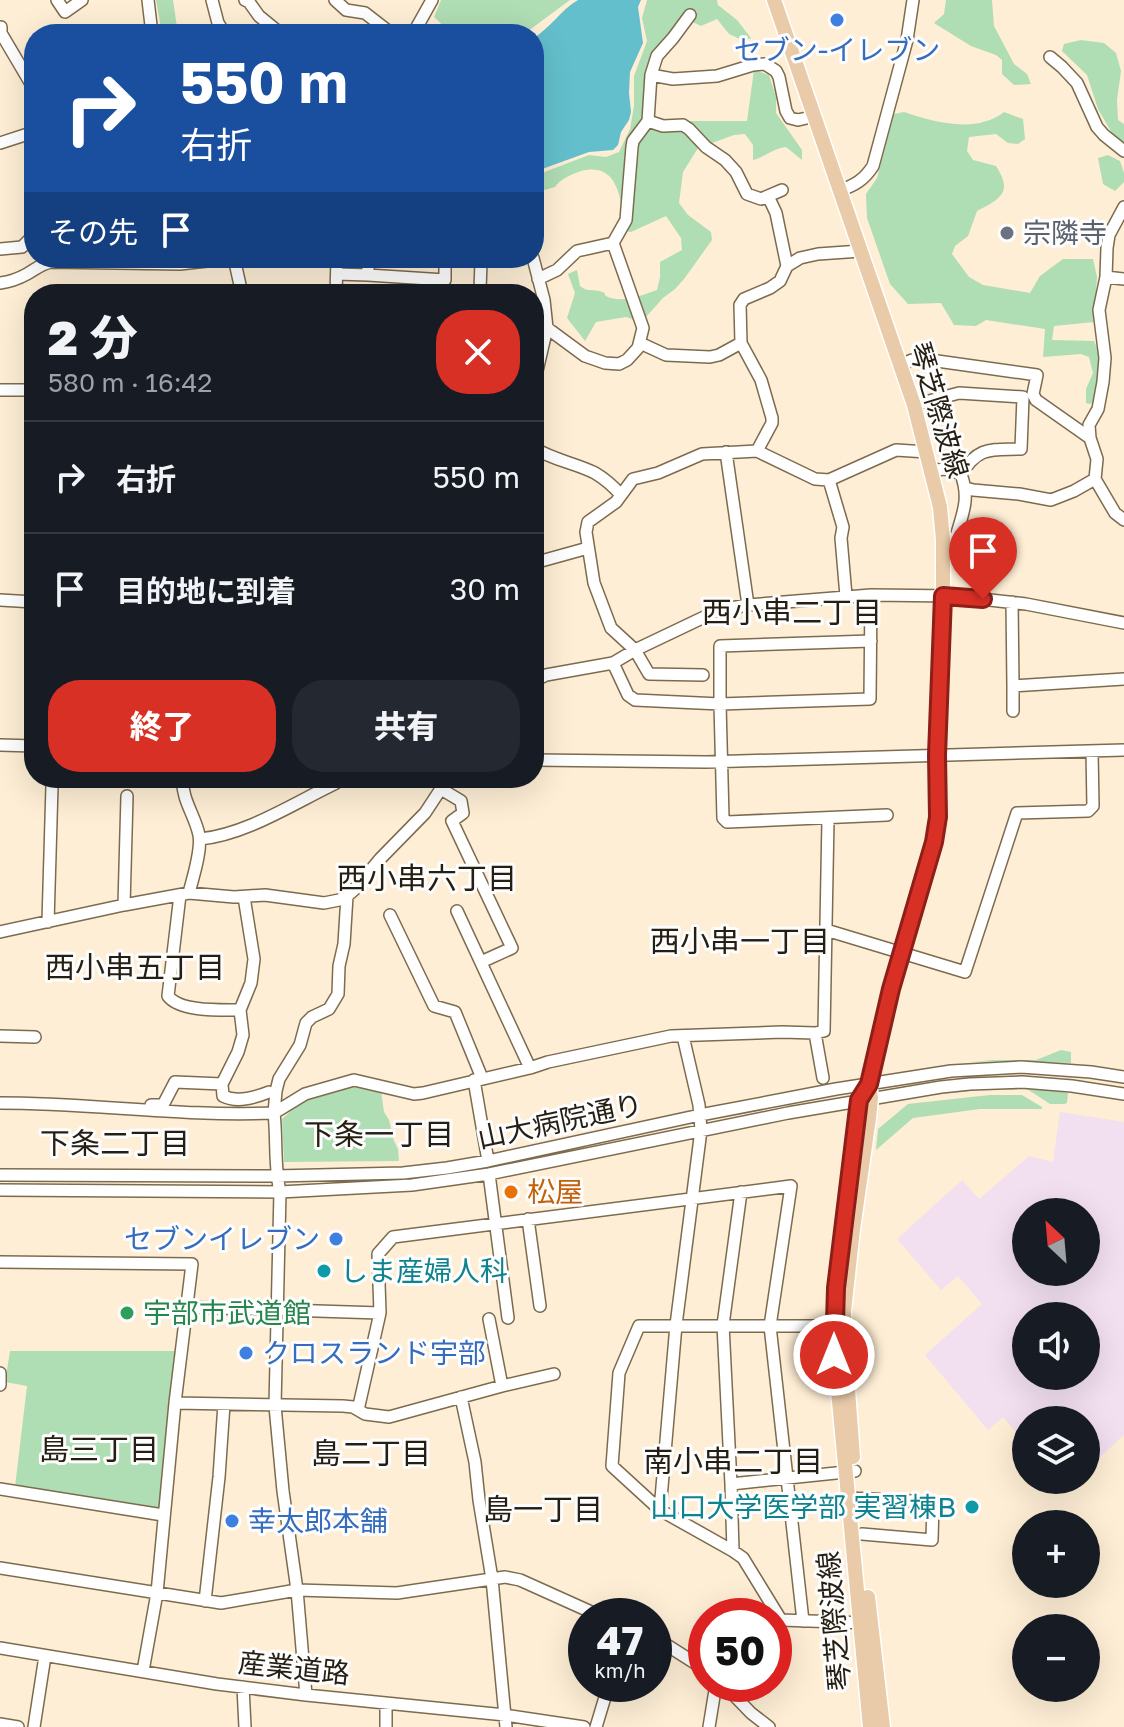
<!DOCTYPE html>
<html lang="ja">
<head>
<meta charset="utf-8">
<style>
  :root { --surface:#171b24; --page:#242831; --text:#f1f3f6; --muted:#9ea1a6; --line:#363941; --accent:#d93025 }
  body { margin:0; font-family:"Golos Text","Noto Sans JP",sans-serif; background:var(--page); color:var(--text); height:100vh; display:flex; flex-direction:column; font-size:30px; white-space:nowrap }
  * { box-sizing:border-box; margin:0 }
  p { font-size:26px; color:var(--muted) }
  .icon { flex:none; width:44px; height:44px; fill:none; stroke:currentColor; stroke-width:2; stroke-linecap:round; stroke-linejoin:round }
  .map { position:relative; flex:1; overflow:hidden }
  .drawer { position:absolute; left:24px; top:284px; width:520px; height:504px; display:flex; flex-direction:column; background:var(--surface); border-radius:32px; box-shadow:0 8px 32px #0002 }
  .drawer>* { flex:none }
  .banner { position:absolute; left:24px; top:24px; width:520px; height:244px; border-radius:32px; box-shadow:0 8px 32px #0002; background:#1a4fa0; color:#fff; overflow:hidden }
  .needle { width:52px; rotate:334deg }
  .tools { position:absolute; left:1012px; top:1198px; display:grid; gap:16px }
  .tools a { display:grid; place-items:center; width:88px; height:88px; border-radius:50%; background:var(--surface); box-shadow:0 8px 32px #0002; font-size:40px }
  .speed { position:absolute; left:568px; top:1598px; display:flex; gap:16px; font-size:40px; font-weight:700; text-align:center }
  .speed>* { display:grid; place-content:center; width:104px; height:104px; border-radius:50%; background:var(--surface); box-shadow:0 8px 32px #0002; line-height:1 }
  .speed small { font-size:20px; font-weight:400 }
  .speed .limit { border:12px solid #d22; background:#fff; color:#111 }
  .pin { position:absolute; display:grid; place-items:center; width:68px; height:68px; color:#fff; margin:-82px -34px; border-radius:50% 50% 50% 0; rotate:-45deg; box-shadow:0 0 8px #0007 }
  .pin .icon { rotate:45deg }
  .me { position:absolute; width:88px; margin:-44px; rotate:0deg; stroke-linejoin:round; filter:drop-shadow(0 0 6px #0008) }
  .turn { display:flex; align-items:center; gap:28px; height:168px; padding:0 24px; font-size:36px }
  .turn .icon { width:104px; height:104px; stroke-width:2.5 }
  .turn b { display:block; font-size:56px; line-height:68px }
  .then { display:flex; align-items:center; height:76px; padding:0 24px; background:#0003; gap:16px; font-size:30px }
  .round { display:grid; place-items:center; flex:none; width:84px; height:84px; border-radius:32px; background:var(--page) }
  .overview { display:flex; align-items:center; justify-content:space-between; height:136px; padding:0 24px }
  h1 { font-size:48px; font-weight:800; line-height:60px }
  .button { display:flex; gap:16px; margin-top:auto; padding:16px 24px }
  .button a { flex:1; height:92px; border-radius:32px; background:var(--accent); color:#fff; font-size:32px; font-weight:800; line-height:92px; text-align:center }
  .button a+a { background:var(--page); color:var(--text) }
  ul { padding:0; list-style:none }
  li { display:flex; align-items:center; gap:24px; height:112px; padding:0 24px; border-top:2px solid var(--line) }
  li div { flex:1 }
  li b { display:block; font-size:30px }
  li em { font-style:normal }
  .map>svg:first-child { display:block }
  .medical { fill:#f2dff0; fill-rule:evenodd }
  .green { fill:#afddb4 }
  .water { fill:#63bfcc }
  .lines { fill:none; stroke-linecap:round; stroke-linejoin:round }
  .minor-casing { stroke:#7d6b4f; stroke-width:14 }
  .major-casing { stroke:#fff; stroke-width:17 }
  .minor { stroke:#fff; stroke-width:11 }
  .major { stroke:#e9cba9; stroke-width:14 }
  .route-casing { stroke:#8d1f18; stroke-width:20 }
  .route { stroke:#d93025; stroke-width:14 }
  .shop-dot { fill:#3f7fe0; stroke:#fdfdfd; stroke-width:3 }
  .worship-dot { fill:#6b7280; stroke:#fdfdfd; stroke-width:3 }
  .food-dot { fill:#e8710a; stroke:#fdfdfd; stroke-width:3 }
  .culture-dot { fill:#0f9aa8; stroke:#fdfdfd; stroke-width:3 }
  .leisure-dot { fill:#2e9e5b; stroke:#fdfdfd; stroke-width:3 }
  .labels { text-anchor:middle; stroke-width:6; stroke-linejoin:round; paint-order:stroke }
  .shop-label { font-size:28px; fill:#366cbe; stroke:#fdfdfd; text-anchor:start }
  .worship-label { font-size:28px; fill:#5b616d; stroke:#fdfdfd; text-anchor:start }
  .street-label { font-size:28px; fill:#251e12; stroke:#fdfdfd }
  .food-label { font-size:28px; fill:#c56008; stroke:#fdfdfd; text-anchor:start }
  .culture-label { font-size:28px; fill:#0d838f; stroke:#fdfdfd; text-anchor:start }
  .leisure-label { font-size:28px; fill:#27864d; stroke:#fdfdfd; text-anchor:start }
  .neighbourhood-label { font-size:30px; fill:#251e12; stroke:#fdfdfd }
</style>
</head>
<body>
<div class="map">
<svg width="1124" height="1727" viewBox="0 0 1124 1727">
  <rect width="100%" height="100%" fill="#feeed5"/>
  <path class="medical" d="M1060,1112l64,10v313l-29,27 -9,-11v-31h-60v24l-23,-27 -15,13 -63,-75 57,-51 -24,-28 -17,14 -44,-51 65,-59 17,19 50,-43 24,6zM1086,1212v60h-60v-60zM1086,1316v60h-60v-60z"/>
  <path class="green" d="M156,0h17l5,34h-13l-4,-6z
    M441,0h129l-46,34h-65l-9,-2 -16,-15z
    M647,0h70l1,5 19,15 14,18 -7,3 -15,-7 -12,-15 -16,7 -17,-8 -27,31 -13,69 9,12 19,-1 11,-8h64l7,-51 15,5 7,22v16l26,37v10l-16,-13c-12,1 -21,10 -33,13v-15l-8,-11 -11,1 -36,13 -15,24 -4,31 9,12 23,17 1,8 -28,39 -9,10 -12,9 -18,20 -10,2 -9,-3 -30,5 -11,19 -18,-23 8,-25 -7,-19 9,-4 3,16c7,6 10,3 19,5 12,3 0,3 12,7 15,4 32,-3 46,-8l3,-13v-15l22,-12 -1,-12 -15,-22 -35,16 -6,-1c-4,-29 -5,-70 -44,-60 -9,3 -21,8 -26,16l-21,6v-17l55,-21 17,2 13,-5 11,-23 4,-23v-30l13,-35 -5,-23z
    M946,0h46l2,26 20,38 13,10 4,10 -17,1 -12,-11v-14l-6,-5 -25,-9 -37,-23 10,-9z
    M1081,40l23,3 12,10 5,18 -4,29 1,20 6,4v20l-12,-11 -14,-24 -11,-34 -25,-24 2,-7z
    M904,112c30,10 72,22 100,0l19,7 2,20 -7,5 -10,-1 -12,-9 -27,3 -2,14 6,9 23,6c17,26 5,33 -19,45l-9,25 -13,10 -3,8 17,23 14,8 47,8 10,-17 23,-17h30l4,18 -3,45 -40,4 -2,14 42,1c11,22 7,42 -3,63l-5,-1v-14l7,-16 -4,-16 -8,-3 -38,3 2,-28 -59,-9 -10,6 -22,-1 -13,-22 -33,1 -18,-20 -23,-66 -1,-24 11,-16 17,-64z
    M1108,155l12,6 4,12v9l-9,9 -12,-7 -5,-26z
    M1061,1050l10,2v11l-60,-2 -38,1 20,-2h43z
    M356,1084l25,7 3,21 5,8 5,21 4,8 1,12 -115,1 -2,-43 22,-20z
    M994,1088c24,0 50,-1 74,5l-1,10 -3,1h-14l-23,-15 -47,1 -76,8 47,-7z
    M990,1095h32l20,12v2h-62l-67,9 -37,32 2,-21 30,-25z
    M10,1351h167l-17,157 -4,2 -141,-23 12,-101 -22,-4z"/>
  <path class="water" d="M578,0h63l-3,7 5,36 -13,29 -1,21 2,19 -2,8 -8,12 -3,13 -5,5 -24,2 -55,20v-134c17,-11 27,-28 44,-38z"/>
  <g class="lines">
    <defs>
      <path id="minor" d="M57,0l8,12 17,-12
        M148,0l4,34
        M212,0l6,23 7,11
        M245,0l4,2 10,14 22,18
        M335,0l11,10 19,3 27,21
        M1,27v6l33,56
        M413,34l19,-34
        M1050,57l12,10 15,16 20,44 7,8 20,16
        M651,75l22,4 44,-3 36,-11 12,-1 11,7 3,6 7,34 4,7 8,2 17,-4
        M648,121l15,5 20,-1 6,4 17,18 19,13 11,12 11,22 14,5 21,-9
        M0,143l34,-11
        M839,191c16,-6 25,-11 34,-25l34,-126 6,-40
        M768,196l8,17 11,53
        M613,243l13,-23 6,-73 1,-6 15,-20 3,-46 6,-19 16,-18 17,-23
        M0,249l22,-2 12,-12
        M234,258l8,36
        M368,258v17l77,5v-22
        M533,258l11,42 3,28 -13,56
        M481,262l-1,28 2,4
        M337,274l31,1
        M1106,277l18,2
        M538,279l19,-9 20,-19 36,-8 30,85 -5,20 -11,12 -8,4 -14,-1 -20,-7 -38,-28
        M0,283c9,-1 18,-4 27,-9 9,-5 14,-10 24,-12l129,2 54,-6
        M336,294l1,-36
        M640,343l26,12 44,2 9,-2 22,-12
        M900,365l12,-5h18l107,15 -4,19 3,6 54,38 7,21 -2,20 20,34 9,7
        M0,390h34
        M914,405l45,-12 64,4 -2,52c-31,1 -42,-3 -60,25
        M1090,438l-1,-13 9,-16 5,-27 2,-24 -6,-48 7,-33 1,-29 2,-13 15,-28
        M534,448c19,12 41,15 61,25 10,6 18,13 25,21
        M757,451l15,-28v-5l-11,-38 -20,-37 -1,-38 4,-6 26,-11 10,-7 7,-15 13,-8 18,-4 43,-3
        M726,452l22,153
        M932,471c12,-3 18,-2 29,3 9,25 2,38 -5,63l-13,3
        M829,480l14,47 -2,11 5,58
        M966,488l7,2 46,4 32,6 23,-9 21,-12
        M534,563l54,-15
        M0,600l34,2
        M1012,602l1,84 111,-7
        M871,641l-151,5v58l3,114 4,4 160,-7
        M613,663l15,32 7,5 85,4 150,-5 1,-104
        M703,675l-54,-1 -14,-24 -24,-22 -17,-45 -8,-51 2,-10 28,-20 17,-23 25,-6 44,-19 55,-3 58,28 14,1 67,-30 31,2
        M534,681l12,-6 67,-12 22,-13 84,-40 29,-5 123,-10 83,1 72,8 98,19
        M1013,711v-25
        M0,745l34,1
        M534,760l172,2 418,-12
        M183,778c-2,21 12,37 16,57 3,15 -6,42 -10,58
        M441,789l20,12 2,12 -11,8 60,127 -31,14
        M200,839c43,-4 88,-32 126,-51l10,-5 4,-5
        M180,895l-12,101c12,16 53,14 72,14
        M244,897l10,62 -3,24 -11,27 3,25 -5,17 -16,32 1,12c14,7 31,2 46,-4
        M124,905l3,-109
        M457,911l73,157
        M390,915l44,91 21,6 27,66
        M48,922l4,-136
        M826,930l139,42 52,-159 71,-2 5,-5 -1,-55
        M0,932l124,-27 65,-12 45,4 31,-2 59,8 15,-3 8,-4 8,-7 25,-30 45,-46 23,-35
        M815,1033l8,45
        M0,1036l35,1
        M474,1080l14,81
        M0,1103c92,0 183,14 274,10l2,-22 3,-12 21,-34 6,-22 6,-6 17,-8 9,-15 1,-28 5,-22 3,-48
        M151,1105h12l12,-23 47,2
        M489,1174l19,144
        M0,1175l276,1 127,-3 44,-5 41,-7 212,-46 136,-26 115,-18 70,-4 70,5 33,5
        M0,1190l280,2 132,-7 77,-11 299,-61 153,-26 29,-3 52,-2 50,4 52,8
        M528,1219l12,87
        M0,1262l192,2 -17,139 -18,190 -14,78
        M186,1307l194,6
        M489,1319l13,67
        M839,1326h-200l-20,47 -7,93 48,44 73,41 10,7 38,62 85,3
        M0,1373v12
        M461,1397l14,65 4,38 13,79 14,148
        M175,1403l168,3 10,1 12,7 24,3 113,-31 52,-12
        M358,1410l22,-97 -2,-59 15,-17 398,-51 -21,140 33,295
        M731,1484l124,-13
        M0,1489l163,26
        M848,1498l85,4 -1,38 -70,-6
        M660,1510l16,-185 25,-195 -2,-25 -16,-69
        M733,1551l-2,-67 -8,-159 18,-133
        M0,1568l221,35 76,-13 100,3 108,-16 15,3 80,36
        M205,1601l14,-124 5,-73
        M654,1637l52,33
        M0,1648l217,36 89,11 199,20 79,12
        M723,1684l28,29 18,14
        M243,1687l2,40
        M306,1695l-9,-105 -14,-99 -8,-85 5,-214c-6,-26 -3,-53 -6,-79l31,-19 49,-14 60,14 9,-1 107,-25 18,-6 123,-26 111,-4 33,1 9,-2 4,-212
        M0,1724l18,3
        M34,1727l11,-71
        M386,1727v-24
        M596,1727l13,-43
        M709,1727l7,-43"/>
      <path id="major" d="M774,0l140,405 26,102 3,33v56l-6,159 1,62 -4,25 -43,147 -22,95 -10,16 -23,188 -3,50 37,389
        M853,1457l-9,-120v-26l9,-82 16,-111 2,-20 -2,-14
        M868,1597l15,130"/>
    </defs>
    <use href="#minor" class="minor-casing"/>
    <use href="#major" class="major-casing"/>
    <use href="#minor" class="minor"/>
    <use href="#major" class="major"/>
  </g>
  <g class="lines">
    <defs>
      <path id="route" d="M834,1355l2,-67 23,-188 10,-16 22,-95 43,-147 4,-25 -1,-62 6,-159 40,3"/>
    </defs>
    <use href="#route" class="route-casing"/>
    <use href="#route" class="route"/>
  </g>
  <g class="shop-dot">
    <circle cx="837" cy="20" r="8"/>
    <circle cx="336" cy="1239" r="8"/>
    <circle cx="246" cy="1353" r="8"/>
    <circle cx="232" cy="1521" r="8"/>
  </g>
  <circle class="worship-dot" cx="1007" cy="233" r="8"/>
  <circle class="food-dot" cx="511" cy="1192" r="8"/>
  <g class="culture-dot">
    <circle cx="324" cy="1271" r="8"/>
    <circle cx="972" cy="1507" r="8"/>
  </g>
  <circle class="leisure-dot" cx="127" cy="1313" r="8"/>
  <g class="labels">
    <g class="shop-label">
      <text x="837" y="60" text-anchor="middle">セブン-イレブン</text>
      <text x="320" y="1249" text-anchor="end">セブンイレブン</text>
      <text x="262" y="1363">クロスランド宇部</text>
      <text x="248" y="1531">幸太郎本舗</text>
    </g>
    <g class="worship-label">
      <text x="1023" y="243">宗隣寺</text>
    </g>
    <g class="street-label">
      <text transform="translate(939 410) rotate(73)" y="10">琴芝際波線</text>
      <text transform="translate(560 1121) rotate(-12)" y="10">山大病院通り</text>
      <text transform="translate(834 1621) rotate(-95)" y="10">琴芝際波線</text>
      <text transform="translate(294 1668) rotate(6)" y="10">産業道路</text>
    </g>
    <g class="food-label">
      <text x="527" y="1202">松屋</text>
    </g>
    <g class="culture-label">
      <text x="340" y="1281">しま産婦人科</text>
      <text x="956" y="1517" text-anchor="end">山口大学医学部 実習棟B</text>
    </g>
    <g class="leisure-label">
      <text x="143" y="1323">宇部市武道館</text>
    </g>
    <g class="neighbourhood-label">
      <text x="792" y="623">西小串二丁目</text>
      <text x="427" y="889">西小串六丁目</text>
      <text x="740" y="952">西小串一丁目</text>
      <text x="135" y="978">西小串五丁目</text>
      <text x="379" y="1145">下条一丁目</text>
      <text x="115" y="1154">下条二丁目</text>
      <text x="99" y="1460">島三丁目</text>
      <text x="371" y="1464">島二丁目</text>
      <text x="733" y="1472">南小串二丁目</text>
      <text x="543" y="1520">島一丁目</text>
    </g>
  </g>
</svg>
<div class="tools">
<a><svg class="needle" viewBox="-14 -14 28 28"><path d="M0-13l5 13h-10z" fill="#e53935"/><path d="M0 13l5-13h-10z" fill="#9ea1a6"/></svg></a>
<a><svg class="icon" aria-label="sound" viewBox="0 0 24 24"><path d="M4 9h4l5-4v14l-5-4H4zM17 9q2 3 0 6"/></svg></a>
<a><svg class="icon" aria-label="layers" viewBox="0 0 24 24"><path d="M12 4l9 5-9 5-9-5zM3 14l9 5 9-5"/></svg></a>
<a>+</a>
<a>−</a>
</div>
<div class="speed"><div>47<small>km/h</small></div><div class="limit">50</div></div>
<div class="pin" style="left:983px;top:599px;background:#d93025"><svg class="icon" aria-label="arrive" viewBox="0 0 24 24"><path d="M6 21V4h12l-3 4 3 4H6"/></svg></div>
<svg class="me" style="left:834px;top:1355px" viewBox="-20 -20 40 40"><circle r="17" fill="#d93025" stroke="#fff" stroke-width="3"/><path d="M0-11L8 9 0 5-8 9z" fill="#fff"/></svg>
<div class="banner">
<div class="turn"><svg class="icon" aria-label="right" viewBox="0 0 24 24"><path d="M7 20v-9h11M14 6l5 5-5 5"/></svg><div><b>550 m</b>右折</div></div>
<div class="then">その先<svg class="icon" aria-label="arrive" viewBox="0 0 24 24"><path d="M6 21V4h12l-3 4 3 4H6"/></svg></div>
</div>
<section class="drawer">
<div class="overview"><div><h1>2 分</h1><p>580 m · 16:42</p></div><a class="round" style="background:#d93025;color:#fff"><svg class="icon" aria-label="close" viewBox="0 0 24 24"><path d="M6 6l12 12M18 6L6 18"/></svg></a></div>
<ul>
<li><svg class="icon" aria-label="right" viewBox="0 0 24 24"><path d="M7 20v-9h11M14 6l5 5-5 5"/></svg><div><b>右折</b></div><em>550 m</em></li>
<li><svg class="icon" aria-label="arrive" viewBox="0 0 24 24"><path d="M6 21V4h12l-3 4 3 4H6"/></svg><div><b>目的地に到着</b></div><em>30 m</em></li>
</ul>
<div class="button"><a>終了</a><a>共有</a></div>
</section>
</div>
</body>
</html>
